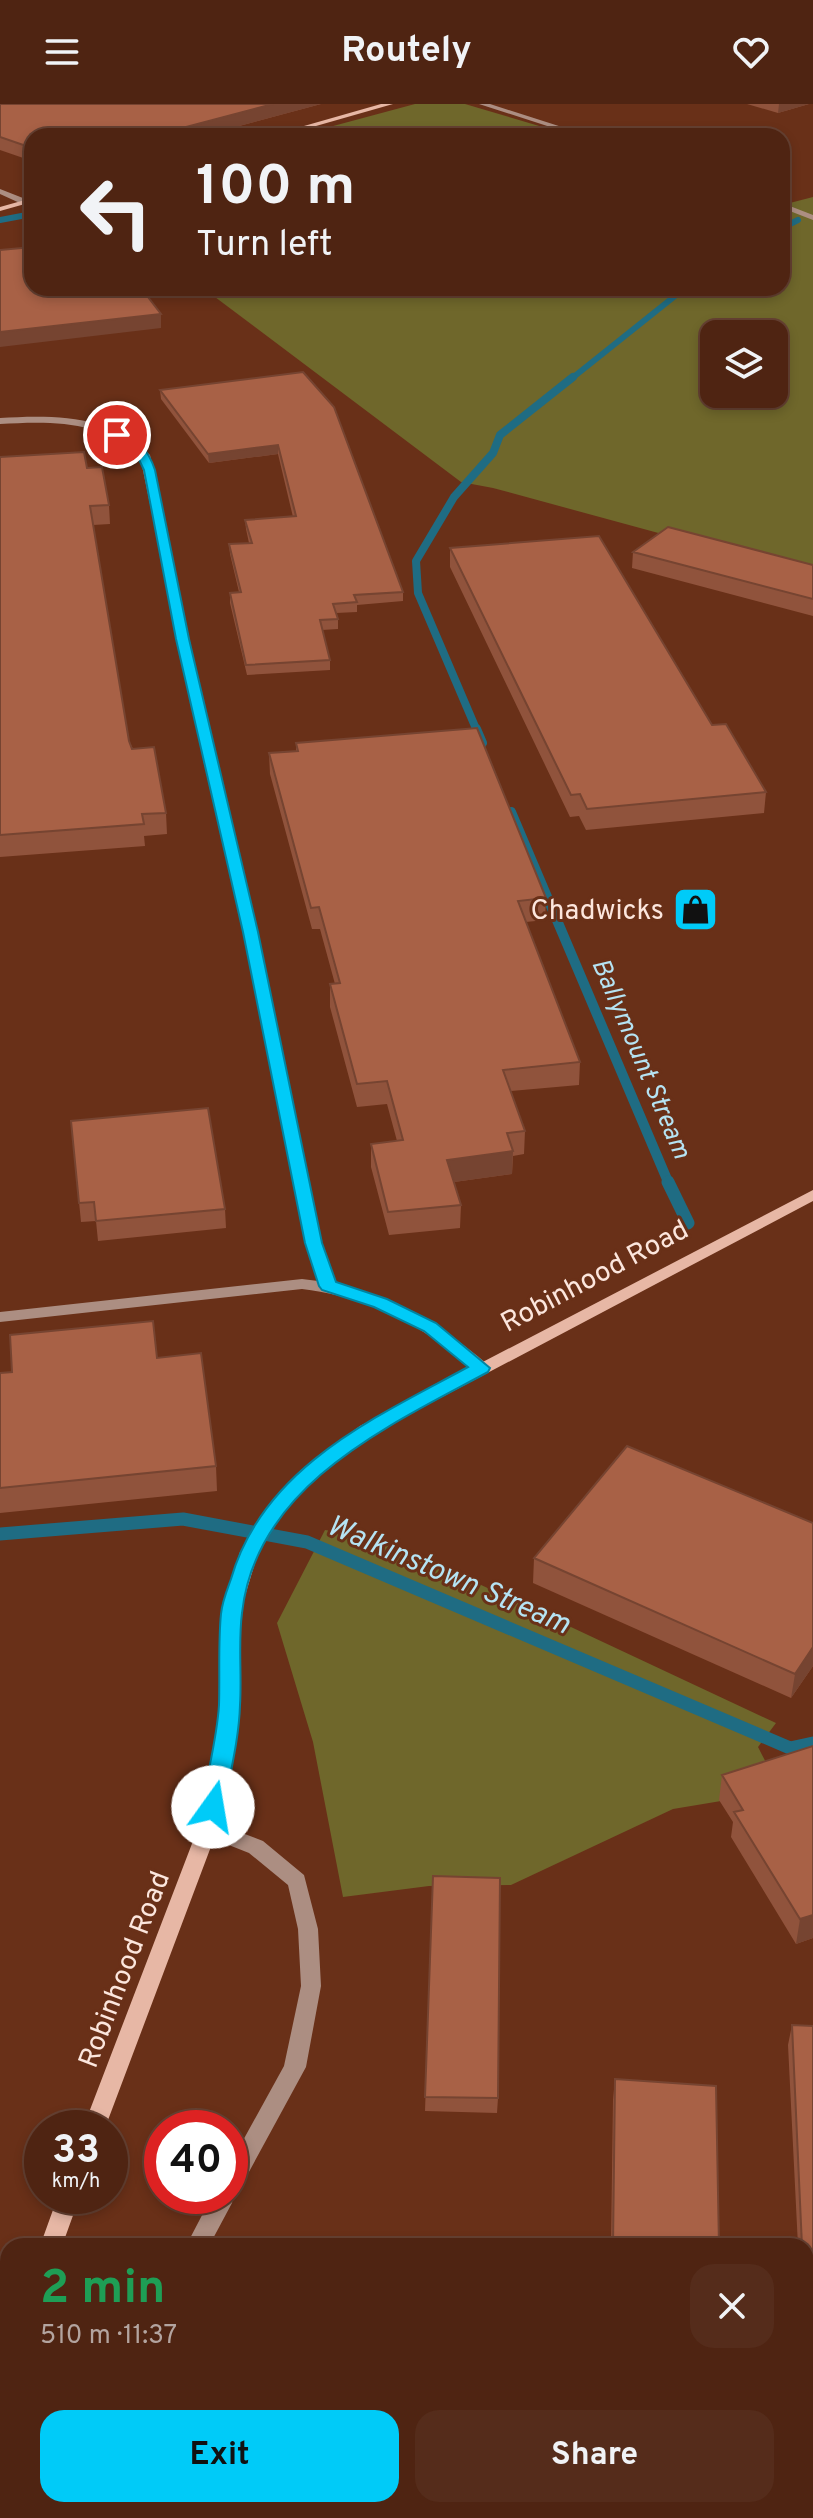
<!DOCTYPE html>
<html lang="en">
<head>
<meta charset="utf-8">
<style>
  :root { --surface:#4f2412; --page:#552c1b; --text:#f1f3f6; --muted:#b3a49f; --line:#664132; --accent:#00cbf8 }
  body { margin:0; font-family:Overpass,sans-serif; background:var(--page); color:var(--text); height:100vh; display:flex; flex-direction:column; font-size:30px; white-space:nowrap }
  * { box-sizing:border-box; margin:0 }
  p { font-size:26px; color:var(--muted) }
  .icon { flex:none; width:44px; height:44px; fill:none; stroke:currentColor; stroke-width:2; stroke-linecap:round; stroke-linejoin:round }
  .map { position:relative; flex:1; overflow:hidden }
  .panel { position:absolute; left:0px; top:2134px; width:814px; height:280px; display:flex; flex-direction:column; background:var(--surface); border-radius:24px 24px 0 0; box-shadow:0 4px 12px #0003,0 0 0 2px var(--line) }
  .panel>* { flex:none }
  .top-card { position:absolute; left:24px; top:24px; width:766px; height:168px; border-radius:24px; box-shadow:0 4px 12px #0003,0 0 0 2px var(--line); background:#4f2412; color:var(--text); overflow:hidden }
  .buttons { position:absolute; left:700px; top:216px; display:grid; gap:16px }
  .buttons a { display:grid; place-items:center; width:88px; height:88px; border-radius:16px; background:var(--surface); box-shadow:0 4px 12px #0003,0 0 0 2px var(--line); font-size:40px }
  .speed { position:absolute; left:24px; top:2006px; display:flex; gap:16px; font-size:40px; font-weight:700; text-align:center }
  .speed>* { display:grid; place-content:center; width:104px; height:104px; border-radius:50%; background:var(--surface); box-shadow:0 4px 12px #0003,0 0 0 2px var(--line); line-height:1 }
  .speed small { font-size:20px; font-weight:400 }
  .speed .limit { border:12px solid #d22; background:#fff; color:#111 }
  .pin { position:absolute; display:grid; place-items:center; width:68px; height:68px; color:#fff; margin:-34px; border:4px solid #fff; border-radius:50%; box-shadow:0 2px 8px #0007 }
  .me { position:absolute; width:88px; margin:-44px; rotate:13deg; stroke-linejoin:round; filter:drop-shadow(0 0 6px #0008) }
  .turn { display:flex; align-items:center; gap:28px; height:168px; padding:0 40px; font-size:36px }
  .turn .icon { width:104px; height:104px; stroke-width:2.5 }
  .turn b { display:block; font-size:56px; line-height:68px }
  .round { display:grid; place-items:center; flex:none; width:84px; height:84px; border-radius:24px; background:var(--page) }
  .overview { display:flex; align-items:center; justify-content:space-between; height:136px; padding:0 40px }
  h1 { font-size:48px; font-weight:700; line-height:60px; color:#1e9e55 }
  .primary-button { display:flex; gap:16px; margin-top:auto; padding:16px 40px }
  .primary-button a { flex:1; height:92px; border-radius:24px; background:var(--accent); color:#111; font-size:32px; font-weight:700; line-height:92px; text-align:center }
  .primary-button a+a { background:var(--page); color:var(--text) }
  header { display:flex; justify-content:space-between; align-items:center; height:104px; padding:0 40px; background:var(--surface); font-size:36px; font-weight:700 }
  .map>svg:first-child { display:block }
  .green { fill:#6f672b; fill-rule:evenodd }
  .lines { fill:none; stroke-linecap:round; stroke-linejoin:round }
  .stream-far3 { stroke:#1f6c83; stroke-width:6 }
  .stream-far2 { stroke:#1f6c83; stroke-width:8 }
  .stream-far1 { stroke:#1f6c83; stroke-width:10 }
  .stream { stroke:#1f6c83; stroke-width:13 }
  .street { fill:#ac8e82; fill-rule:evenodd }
  .secondary { fill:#e7b7a5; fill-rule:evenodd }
  .wall { fill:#90533c }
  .shaded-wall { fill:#764431 }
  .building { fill:#a86146; stroke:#764431; stroke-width:2 }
  .route { fill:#00cbf8; stroke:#0084a1; stroke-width:2 }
  .labels { text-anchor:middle; stroke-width:6; stroke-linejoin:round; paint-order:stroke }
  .far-water-label { font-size:26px; font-style:italic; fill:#b5e3f3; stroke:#693018 }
  .poi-label { font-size:28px; fill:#fce6dd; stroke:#693018; text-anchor:end }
  .street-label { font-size:28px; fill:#fce6dd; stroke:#693018 }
  .water-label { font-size:30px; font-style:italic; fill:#b5e3f3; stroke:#693018 }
</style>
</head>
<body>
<header><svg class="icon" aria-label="menu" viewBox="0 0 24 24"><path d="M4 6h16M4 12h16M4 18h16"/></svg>Routely<svg class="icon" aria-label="heart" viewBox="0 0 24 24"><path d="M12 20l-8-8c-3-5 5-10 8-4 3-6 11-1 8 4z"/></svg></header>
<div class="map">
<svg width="813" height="2414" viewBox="0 0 813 2414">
  <rect width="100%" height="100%" fill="#693018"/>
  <path class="green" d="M415,0h50l108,32h-277z
    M813,93v378l-320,-87 -32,-6 -258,-194h579v-83zM714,230h60v60h-60z
    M325,1426l60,10 391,183 -18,24 18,35 -55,19 -48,8 -162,76 -82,1 -86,11 -30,-155 -36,-119z"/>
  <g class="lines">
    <path class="stream-far3" d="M0,116l32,-6
      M782,124l16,-8
      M571,275l114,-91"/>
    <path class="stream-far2" d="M477,627l-59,-138 -2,-32 38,-64 39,-44 7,-18 73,-58"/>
    <path class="stream-far1" d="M476,625l6,14
      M511,708l158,372"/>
    <path class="stream" d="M668,1078l20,41
      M0,1430l183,-15 124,23 483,206 23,-5"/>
    <path class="street" d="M479,0h11l100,32h-12z
      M0,85l28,11 1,2 -7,2 -22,-10z
      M782,99l31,12v5l-31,-12z
      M0,314c51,-3 112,-4 150,37l66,308 41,169 64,311 14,41c58,13 107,41 152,80l2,4 -2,4c-17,4 -38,-23 -51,-32 -41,-28 -85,-45 -134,-51l-302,33v-10l302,-33 16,2 -13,-38 -62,-311 -39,-169 -64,-307c-39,-36 -90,-35 -140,-32z
      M208,1716l55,21 41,34 14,54 3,57 -15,81 -68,125 -4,2 -2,9 -23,43h-23l26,-50h18v-32l54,-98 17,-80 -3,-57 -10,-44 -39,-32 -48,-19 -3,-6 3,-6z
      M113,2406h24v8h-24z"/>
    <path class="secondary" d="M381,0h12l-112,32h-12z
      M32,94v4l-32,9v-4z
      M813,1086v11l-441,233 -60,45 -33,40 -21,34 -18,59 -1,97 -7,56 -14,63 -113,300h-22l115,-300 14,-63 9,-56 1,-97 18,-60 27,-41 33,-40 60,-45z
      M58,2092h22l-18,50h-22z
      M8,2313v74l-8,3v-74z
      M8,2400v6h22l3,8h-24l-3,-8z"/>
  </g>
  <path class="wall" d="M0,0h321l-119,32h-170v25l-32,-11z
    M747,0h62l-31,9z
    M303,268l100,220v9l-46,4v7l-21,1 2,6v10l-16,1 8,30v10l-83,5 -17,-72v-10l9,-1 -9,-38 -1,-10 20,-1 -3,-14 -1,-9 48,-3 -15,-63 -69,9 -48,-64 -1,-9z
    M0,353l87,11 22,37 1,19 -17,1 36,216 37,72 1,21 -23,2 1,10 -145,11z
    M450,444l262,177 54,67 -2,21 -178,17 -7,-14 -9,1 -120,-250z
    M633,448l180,13v51l-181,-48z
    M296,639l250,155 -1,22 -19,2 54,140 -1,23 -68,6 14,40 -1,23 -11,2 -1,18 -58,8 7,23 -1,23 -71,7 -18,-68v-23l26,-3 -10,-37 -30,3 -27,-100v-23h5l-15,-55h-8l-42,-155 -1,-21 27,-2z
    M71,1017l154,88 1,19 -128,13 -2,-20 -15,1z
    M157,1254l59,108 1,25 -217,22v-140z
    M813,1419v143l-22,32 -258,-115 1,-25z
    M813,1642v192l-17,6 -65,-107 2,-15 -14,-22 3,-25z
    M433,1772l65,222 -1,15 -72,-2z
    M792,1921l21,1v267h-7v-47h-8l-10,-201z
    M615,1975l104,167h-108l2,-146z"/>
  <path class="shaded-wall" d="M273,0h48l-119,32h-50z
    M779,0h30l-31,9z
    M161,210v14l-161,19v-15z
    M278,341v9l-69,9 -1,-9z
    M513,1047l-1,23 -65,9v-23z
    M813,1543v19l-22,32 4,-24z
    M813,1811v23l-17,6 4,-25z
    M388,2406v8h-22z"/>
  <path class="building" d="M0,0h273l-121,32h-120v12l-32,-11z
    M32,143v41h109l20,26 -161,18v-82z
    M303,268l31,35 69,185 -49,3 3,7 -24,2 5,15 -18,1 10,40 -84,5 -16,-72 11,-1 -12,-48 23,-1 -7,-23 51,-4 -18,-71 -70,9 -48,-64z
    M84,348l3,16 15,-1 7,38 -19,1 39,235 3,8 22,-2 12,66 -24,1 2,10 -144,11v-378z
    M668,423l145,38v34l-180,-47z
    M599,432l113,189 14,-1 40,68 -179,17 -7,-15 -9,1 -121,-247z
    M477,624l69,170 -28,3 62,161 -77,8 22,61 -18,2 6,18 -66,9 14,45 -73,7 -17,-68 32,-4 -16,-59 -30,3 -27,-100 10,-1 -21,-76 -8,1 -42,-155 29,-2 -2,-8z
    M208,1004l17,101 -129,12 -2,-19 -15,1 -8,-82z
    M153,1217l4,37 44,-5 15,113 -216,22v-115l12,-1 -2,-37z
    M627,1342l186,77v124l-18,27 -261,-116z
    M813,1642v169l-13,4 -66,-107 9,-2 -21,-35z
    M433,1772l67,2 -2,220 -73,-1z
    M792,1921l21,1v247h-7v-27h-4z
    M615,1975l101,7 3,160h-106z
    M265,2406h123l-22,8h-103l-2,-6z"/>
  <path class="route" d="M113,328c22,-1 36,20 42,38l34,169 69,293 64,311 14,39 51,17 49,24 54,45 -2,4c-100,54 -232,113 -246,241 -4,30 0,62 -2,92 -1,34 -10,69 -16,102l-3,7 -8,2 -8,-2 -3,-7c5,-33 15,-68 17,-102 1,-30 -1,-61 2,-91 1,-12 6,-24 10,-35 32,-112 143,-161 237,-212l-44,-36 -50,-24 -52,-17 -3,-4 -14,-43 -62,-311 -67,-293 -32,-169 -10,-21 -21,-12z"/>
  <defs>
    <symbol id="shop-square" viewBox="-11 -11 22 22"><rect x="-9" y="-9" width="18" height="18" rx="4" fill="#00cbf8" stroke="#693018"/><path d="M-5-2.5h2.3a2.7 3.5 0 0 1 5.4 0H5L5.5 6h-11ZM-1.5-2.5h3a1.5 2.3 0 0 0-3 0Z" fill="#111"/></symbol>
  </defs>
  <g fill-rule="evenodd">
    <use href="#shop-square" x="670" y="780" width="51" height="51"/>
  </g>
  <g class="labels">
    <g class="far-water-label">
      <text transform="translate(642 954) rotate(67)" y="9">Ballymount Stream</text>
    </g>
    <g class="poi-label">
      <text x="664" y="815">Chadwicks</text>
    </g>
    <g class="street-label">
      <text transform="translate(594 1171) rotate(-28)" y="10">Robinhood Road</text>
      <text transform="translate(123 1865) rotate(-69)" y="10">Robinhood Road</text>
    </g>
    <g class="water-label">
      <text transform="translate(449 1470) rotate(23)" y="10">Walkinstown Stream</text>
    </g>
  </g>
</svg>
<div class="buttons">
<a><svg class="icon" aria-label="layers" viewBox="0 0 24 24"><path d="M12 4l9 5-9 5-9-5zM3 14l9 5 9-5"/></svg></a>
</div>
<div class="speed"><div>33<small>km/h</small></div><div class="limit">40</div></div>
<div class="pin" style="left:117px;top:331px;background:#d93025"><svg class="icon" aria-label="arrive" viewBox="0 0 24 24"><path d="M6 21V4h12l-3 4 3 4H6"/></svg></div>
<svg class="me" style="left:213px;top:1703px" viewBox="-20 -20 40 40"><circle r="19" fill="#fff"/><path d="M0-13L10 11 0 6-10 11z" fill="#00cbf8"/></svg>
<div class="top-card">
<div class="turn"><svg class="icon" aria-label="left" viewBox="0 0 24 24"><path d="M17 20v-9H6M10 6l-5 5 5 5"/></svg><div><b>100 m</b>Turn left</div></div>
</div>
<section class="panel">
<div class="overview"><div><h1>2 min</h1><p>510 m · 11:37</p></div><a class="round"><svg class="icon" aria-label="close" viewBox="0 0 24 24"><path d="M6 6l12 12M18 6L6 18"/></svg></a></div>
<div class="primary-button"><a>Exit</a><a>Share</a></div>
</section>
</div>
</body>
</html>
